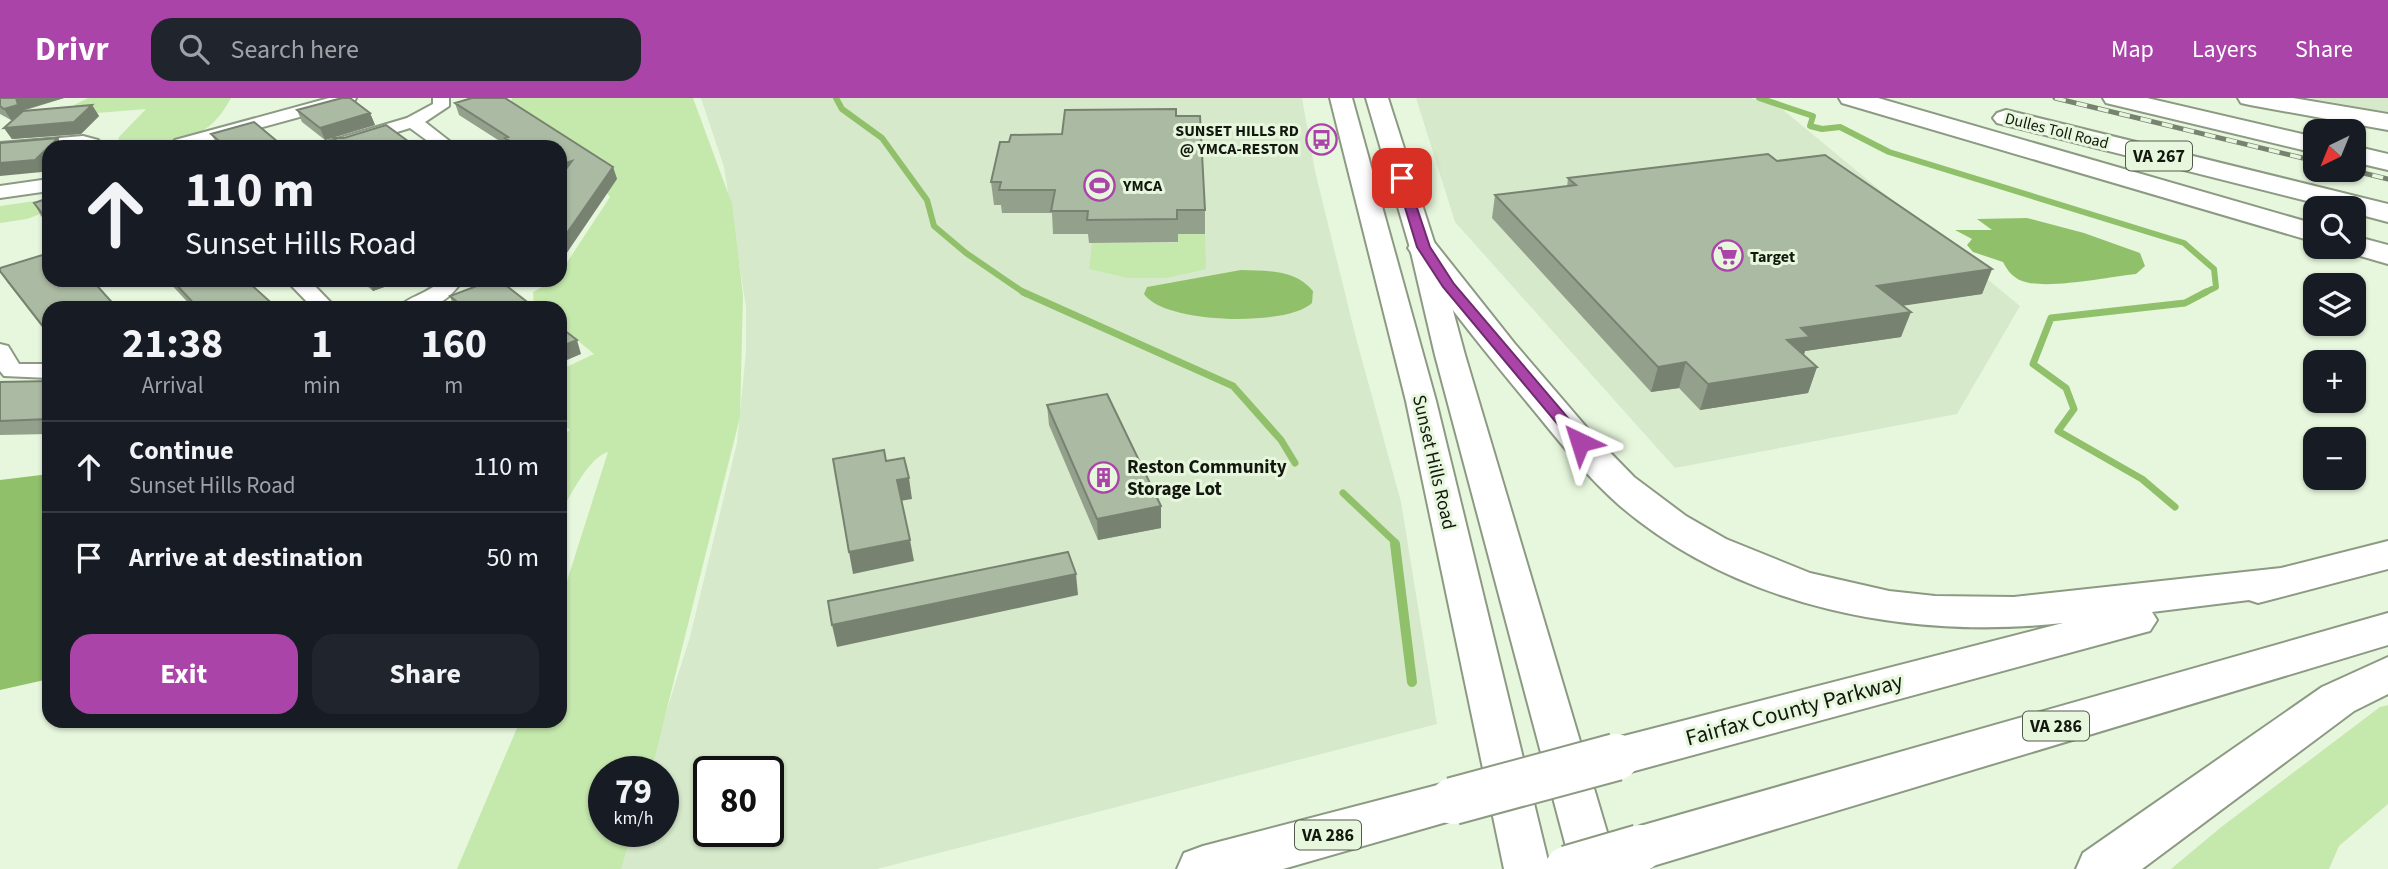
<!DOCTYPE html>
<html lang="en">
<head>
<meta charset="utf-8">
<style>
  :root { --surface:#171b24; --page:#20242c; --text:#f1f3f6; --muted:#9ea1a6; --line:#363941; --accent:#aa44a8 }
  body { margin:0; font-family:"Source Sans 3",sans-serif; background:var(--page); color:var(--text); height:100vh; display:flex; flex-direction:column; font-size:26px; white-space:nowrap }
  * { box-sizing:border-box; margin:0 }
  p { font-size:23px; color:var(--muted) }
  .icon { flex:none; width:38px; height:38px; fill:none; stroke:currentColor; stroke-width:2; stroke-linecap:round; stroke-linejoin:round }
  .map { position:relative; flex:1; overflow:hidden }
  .details { position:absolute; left:42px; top:203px; width:525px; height:427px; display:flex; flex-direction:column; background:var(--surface); border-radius:21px; box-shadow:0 2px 5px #0004 }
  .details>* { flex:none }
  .guide { position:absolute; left:42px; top:42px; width:525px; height:147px; border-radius:21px; box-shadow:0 2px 5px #0004; background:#171b24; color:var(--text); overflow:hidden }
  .needle { width:46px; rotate:223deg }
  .fabs { position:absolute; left:2303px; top:21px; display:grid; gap:14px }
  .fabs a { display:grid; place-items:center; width:63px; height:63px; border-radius:14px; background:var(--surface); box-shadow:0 2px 5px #0004; font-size:35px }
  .speed { position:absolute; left:588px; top:658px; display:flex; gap:14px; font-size:35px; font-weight:700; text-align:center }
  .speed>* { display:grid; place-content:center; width:91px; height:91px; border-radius:50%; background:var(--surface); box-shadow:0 2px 5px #0004; line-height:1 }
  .speed small { font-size:18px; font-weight:400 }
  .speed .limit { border:4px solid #111; border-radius:10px; background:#fff; color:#111 }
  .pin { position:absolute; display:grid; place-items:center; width:60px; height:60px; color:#fff; margin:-30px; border-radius:14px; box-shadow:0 4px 10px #0006 }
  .me { position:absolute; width:77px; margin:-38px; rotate:319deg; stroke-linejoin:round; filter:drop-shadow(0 0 5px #0008) }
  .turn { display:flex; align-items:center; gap:24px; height:147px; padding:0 28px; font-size:32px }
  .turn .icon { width:91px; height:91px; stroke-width:2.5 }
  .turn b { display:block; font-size:49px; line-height:60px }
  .eta { display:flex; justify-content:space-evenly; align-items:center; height:119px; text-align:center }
  .eta b { font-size:42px; font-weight:700; line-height:49px }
  .primary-button { display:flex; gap:14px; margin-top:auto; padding:14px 28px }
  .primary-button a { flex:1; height:80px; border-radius:21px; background:var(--accent); color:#fff; font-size:28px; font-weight:700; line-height:80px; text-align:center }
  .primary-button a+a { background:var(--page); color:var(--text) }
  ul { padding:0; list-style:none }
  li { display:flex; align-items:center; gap:21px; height:91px; padding:0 28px; border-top:2px solid var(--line) }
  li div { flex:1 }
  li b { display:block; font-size:26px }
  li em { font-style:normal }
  header { display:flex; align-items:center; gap:42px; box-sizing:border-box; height:98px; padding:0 35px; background:var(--accent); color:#fff }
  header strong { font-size:33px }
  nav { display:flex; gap:38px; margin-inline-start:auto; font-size:24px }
  .search { width:490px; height:63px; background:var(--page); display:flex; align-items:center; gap:18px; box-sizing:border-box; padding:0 24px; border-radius:21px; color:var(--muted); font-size:26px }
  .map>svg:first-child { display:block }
  .built { fill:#d6e9ca; fill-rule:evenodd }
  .green { fill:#c5e8ad }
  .water { fill:#90c16a }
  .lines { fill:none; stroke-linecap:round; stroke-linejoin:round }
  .stream-far2 { stroke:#90c16a; stroke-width:6 }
  .stream-far1 { stroke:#90c16a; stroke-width:7 }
  .stream { stroke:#90c16a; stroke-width:10 }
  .minor-casing { stroke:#8c9a83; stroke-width:4 }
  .major-casing { stroke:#8c9a83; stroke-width:4 }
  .highway-casing { stroke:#8c9a83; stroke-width:4 }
  .minor { fill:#fff; fill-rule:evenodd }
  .major { fill:#fff; fill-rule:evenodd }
  .highway { fill:#fff; fill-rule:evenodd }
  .rail-casing { stroke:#788271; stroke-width:5 }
  .rail { stroke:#e7f7dd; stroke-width:3.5; stroke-dasharray:11; stroke-linecap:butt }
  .highway-bridge-casing { stroke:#8c9a83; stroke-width:50; stroke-linecap:butt }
  .highway-bridge { stroke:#fff; stroke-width:46 }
  .wall { fill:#93a08b }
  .shaded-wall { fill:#788271 }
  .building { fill:#abbaa2; stroke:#788271; stroke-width:2 }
  .route { fill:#aa44a8; stroke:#6e2c6d; stroke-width:2 }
  .labels { text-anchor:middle; stroke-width:6; stroke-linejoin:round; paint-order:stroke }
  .far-poi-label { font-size:16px; font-weight:bold; fill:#13180f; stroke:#e7f7dd; text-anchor:start }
  .far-street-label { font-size:16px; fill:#13180f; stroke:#e7f7dd }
  .shield { fill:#e7f7dd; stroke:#535b4d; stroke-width:2 }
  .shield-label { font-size:18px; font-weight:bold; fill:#13180f }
  .street-label { font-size:19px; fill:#13180f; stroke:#e7f7dd }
  .poi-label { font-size:19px; font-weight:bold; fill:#13180f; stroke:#e7f7dd; text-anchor:start }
  .near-street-label { font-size:23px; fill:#13180f; stroke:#e7f7dd }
</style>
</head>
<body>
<header>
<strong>Drivr</strong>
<div class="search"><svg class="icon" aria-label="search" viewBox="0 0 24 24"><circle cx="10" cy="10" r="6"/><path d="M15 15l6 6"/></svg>Search here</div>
<nav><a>Map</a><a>Layers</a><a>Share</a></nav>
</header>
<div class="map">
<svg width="2388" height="771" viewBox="0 0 2388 771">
  <rect width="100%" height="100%" fill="#e7f7dd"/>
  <path class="built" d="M701,0h601l13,73 41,167 45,164 36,222 -560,145h-261l12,-38h35v-59h-16l43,-135 47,-194 9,-91v-45l-22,-140zM709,674h59v59h-59z
    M1416,0h334l32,11 238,197 -63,108 -282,54 -220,-246z
    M2309,0h79v14l-7,-1z"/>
  <path class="green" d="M88,0h143c-17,31 -30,36 -64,45l3,4h-53l2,-10 27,-28 -61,5 -9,-3 -2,-6z
    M512,0h181l39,106 11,91 -3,122 -89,355h-47v59h28l-11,38h-164l63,-148h40v-118l48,-151c-19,5 -38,44 -48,62v-77l10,-7 -10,-10v-50l34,-16 -34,-28v-18h-23l-3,-2 -1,-14 21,-12h6v-7l50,-76 -14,-18 18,-7 -103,-70z
    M35,103h14l-1,10 -21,8 -27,4v-17z
    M1177,136h28l1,35 -40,9h-38l-39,-9 3,-26h85z
    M2388,607v99l-49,42 -10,23h-158l49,-41 160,-121z"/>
  <path class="water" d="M2027,120l57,15 56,20 5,13 -9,8c-28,3 -90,16 -114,7 -10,-4 -14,-10 -19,-19l-30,-10 -6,-7 5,-6 -17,-9h37l-15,-11z
    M1241,172c27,1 54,-1 72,21l-1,12c-25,24 -148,21 -168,-9l3,-7z
    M49,376v205l-49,11v-210z"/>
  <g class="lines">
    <path class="stream-far2" d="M836,0l6,11 40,29 45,62 7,26 32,27 60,41
      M1759,0l54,18 -3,10 12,3 18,-2 49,25 295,91 30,26 2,18 -14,7"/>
    <path class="stream-far1" d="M1023,194l210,94 48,54 14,23
      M1343,395l52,49v4
      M2175,409l-33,-28 -84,-48 16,-22 -8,-21 -33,-24 18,-46 134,-15 21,-11"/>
    <path class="stream" d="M1395,446l17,138"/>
    <defs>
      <path id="minor" d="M329,0h27l-2,4 -164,45h-16l-2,-3 3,-4z
        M433,0h16v8l-24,16 32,25h-21l-26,-19 -62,19h-28l3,-4 84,-25 26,-14z
        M83,38l15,4 3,4 -2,3h-50v2l-49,4v-10z
        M49,81v12l-49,7v-12z
        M286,182h23l27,28h-23z
        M441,182h22c-20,28 -33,28 -65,28 10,-12 29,-13 43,-28z
        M0,246l8,2 11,18h30v14l-45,-2 -4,-5z"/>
      <path id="major" d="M1330,0h22l84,303 114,468h-46l-98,-468z
        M1366,0h22l48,150 29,107 153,514h-46l-137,-514 -25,-107z"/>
      <path id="highway" d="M1839,0h39l437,126v18l-473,-139z
        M2103,0h44l168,39v16l-209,-50z
        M2238,0h55l95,16v16l-138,-25 -9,-2z
        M2006,12l382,94v18l-34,-9v-5h-19l-338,-85 -4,-5 4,-5z
        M2354,48l34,8v16l-34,-8z
        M2354,138l34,9v19l-45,-13 -3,-4h14z
        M1423,141l11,3 81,102 79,92 40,41 52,39 40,23 84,34 79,18 46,5 79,1 267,-29 107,-27v28l-130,34 -9,-3 -97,12 5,8 -7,11 -15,4 -519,141 -17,-5 -7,-14 7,-14 17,-5 447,-115c-153,17 -324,-15 -444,-118 -33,-29 -60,-64 -88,-98 -43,-52 -85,-103 -123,-159l4,-6z
        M2388,515v32l-745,224 -21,-6 -8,-15 8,-15 18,-7z
        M2388,559v37l-34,17 -212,158h-66l7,-16 239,-166z
        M1453,683l18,6 7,14 -7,14 -188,54h-106l7,-16 19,-7z"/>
    </defs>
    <use href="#minor" class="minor-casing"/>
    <use href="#major" class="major-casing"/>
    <use href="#highway" class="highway-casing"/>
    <use href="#minor" class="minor"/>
    <use href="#major" class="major"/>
    <use href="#highway" class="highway"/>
    <defs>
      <path id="rail" d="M2055,0l260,63
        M2351,72l37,9"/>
    </defs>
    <use href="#rail" class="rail-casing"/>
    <use href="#rail" class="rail"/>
    <defs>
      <path id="highway-bridge" d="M1453,703l163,-44
        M1568,771l72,-21"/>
    </defs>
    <use href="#highway-bridge" class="highway-bridge-casing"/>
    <use href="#highway-bridge" class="highway-bridge"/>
  </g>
  <path class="wall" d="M0,0h64l-41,13 69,-6 7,11 -18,18 -69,5 -8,-11 9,-8h-2l-11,-6z
    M455,5l158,64 4,12 -57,-32h-51l-50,-32z
    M297,12l73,3 5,12 -50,15 -23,-18z
    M1176,18l29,94v24h-27v8l-89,1 -1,-9h-35l-1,-21h-50l-1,-8h-7l-3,-23 18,-40z
    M211,36l73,13h-65z
    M333,40l83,9h-79z
    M1777,63l215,108 -10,25 -79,11 -2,32 -96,14 -1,4 13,12 -9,26 -108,17 -21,-22 -28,4 -159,-174 3,-23 72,-8 1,-9z
    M49,100v27l-8,-9 -7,-13z
    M0,173l49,37v28l-42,-54z
    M167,182h79l31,28h-84z
    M360,182h44l-31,11z
    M450,198l85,12h-81z
    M49,283v53l-49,1v-53z
    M1047,307l114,123 -63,12 -49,-115z"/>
  <path class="shaded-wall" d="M17,0h47l-41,12 1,7 -13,3 -7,-11z
    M92,7l7,11 -18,18 -69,5 -8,-11z
    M370,15l5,12 -50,15 -5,-12z
    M58,40l5,9h-14v18l-7,7 -42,4v-13z
    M572,63l-12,18v-14z
    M613,69l4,12 -57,84v-20z
    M1992,171l-10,25 -114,17 9,-25z
    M368,182h36l-31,11z
    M1911,214l-10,25 -96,14 -4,11 -14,-22 14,-12z
    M577,242l4,14 -21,9v-16z
    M1686,264l-7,26 -28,4 7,-25z
    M1817,269l-9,26 -108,17 8,-26z
    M909,380l3,21 -12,2 -3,-21z
    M1161,408v22l-63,12 -1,-21z
    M910,442l4,21 -61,13 -4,-22z
    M1076,476l2,21 -241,52 -5,-22z"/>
  <path class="building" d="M0,0h17h-1l2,7 -14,4 -4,-3z
    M342,0h8l20,15 -50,15 -23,-18z
    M472,0h33l108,69 -53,76v-66l12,-16 -12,4v-18h-42l-13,-9 3,-1 -53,-34z
    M92,7l-18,17 -70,6 19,-17z
    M1176,11v7h24l5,94h-28v9l-90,1 1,-9h-37l4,-21h-56l2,-8h-10l9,-40h9l2,-7 51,-1 3,-24z
    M254,24l30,25h-58l-15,-13z
    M386,27l30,22h-71l-12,-9h11z
    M58,40l-23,22 -35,3v-20z
    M1768,56l9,7 48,-6 167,114 -115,17 34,26 -110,16 9,9 -23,3 30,27 -109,17 -22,-22 -28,5 -163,-172 81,-10 -8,-7z
    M49,100v24l-15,-19z
    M49,155v27h43l25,28h-68v26l-49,-63v-3z
    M172,182h74l31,28h-79z
    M482,182h17l36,28h-71l-14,-12 27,-10z
    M560,229l17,13 -17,7z
    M49,283v38l-49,2v-39z
    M1107,296l54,112 -64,13 -50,-114z
    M884,352l2,11 18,-3 5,20 -12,2 13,60 -61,12 -16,-93z
    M1068,454l8,22 -244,51 -4,-24z"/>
  <path class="route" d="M1402,77l5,3 23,69 24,37 132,155 2,3 -2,3h-11l-132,-158 -26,-40 -21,-69z"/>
  <defs>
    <symbol id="bus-ring" viewBox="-11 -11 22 22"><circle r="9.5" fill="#e7f7dd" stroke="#aa44a8" stroke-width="1.5"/><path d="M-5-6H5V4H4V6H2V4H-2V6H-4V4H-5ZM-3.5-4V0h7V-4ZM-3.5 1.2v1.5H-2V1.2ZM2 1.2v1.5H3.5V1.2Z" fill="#aa44a8"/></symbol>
    <symbol id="stadium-ring" viewBox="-11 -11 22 22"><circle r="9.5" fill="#e7f7dd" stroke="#aa44a8" stroke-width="1.5"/><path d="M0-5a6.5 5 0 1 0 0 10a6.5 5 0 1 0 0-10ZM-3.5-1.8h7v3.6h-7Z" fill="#aa44a8"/></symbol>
    <symbol id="supermarket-ring" viewBox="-11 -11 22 22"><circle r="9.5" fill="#e7f7dd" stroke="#aa44a8" stroke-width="1.5"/><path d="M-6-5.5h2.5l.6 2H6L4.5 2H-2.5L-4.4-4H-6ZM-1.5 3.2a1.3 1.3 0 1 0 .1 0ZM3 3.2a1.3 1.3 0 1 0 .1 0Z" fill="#aa44a8"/></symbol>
    <symbol id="building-ring" viewBox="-11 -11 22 22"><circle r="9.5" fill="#e7f7dd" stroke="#aa44a8" stroke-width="1.5"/><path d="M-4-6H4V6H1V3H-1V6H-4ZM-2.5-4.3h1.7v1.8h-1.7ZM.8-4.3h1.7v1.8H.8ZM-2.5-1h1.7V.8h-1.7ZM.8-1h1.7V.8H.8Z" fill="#aa44a8"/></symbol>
  </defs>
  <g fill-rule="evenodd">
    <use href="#bus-ring" x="1304" y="24" width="35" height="35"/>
    <use href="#stadium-ring" x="1082" y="70" width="35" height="35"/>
    <use href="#supermarket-ring" x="1710" y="140" width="35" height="35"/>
    <use href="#building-ring" x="1086" y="362" width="35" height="35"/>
  </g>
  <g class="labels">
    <g class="far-poi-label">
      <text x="1299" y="38" text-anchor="end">SUNSET HILLS RD<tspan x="1299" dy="18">@ YMCA-RESTON</tspan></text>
      <text x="1123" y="93">YMCA</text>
      <text x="1750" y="164">Target</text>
    </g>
    <g class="far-street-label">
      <text transform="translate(2057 32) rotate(14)" y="6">Dulles Toll Road</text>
    </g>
    <g class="shield">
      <rect x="2126" y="43.5" width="66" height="29" rx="5"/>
      <rect x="2023" y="613.5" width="66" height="29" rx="5"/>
      <rect x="1295" y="722.5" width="66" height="29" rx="5"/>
    </g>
    <g class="shield-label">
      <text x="2159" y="64">VA 267</text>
      <text x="2056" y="634">VA 286</text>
      <text x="1328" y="743">VA 286</text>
    </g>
    <g class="street-label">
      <text transform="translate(1435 364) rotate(77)" y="7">Sunset Hills Road</text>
    </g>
    <g class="poi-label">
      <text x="1127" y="375">Reston Community<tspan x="1127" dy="22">Storage Lot</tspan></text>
    </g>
    <g class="near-street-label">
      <text transform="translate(1794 611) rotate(-15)" y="8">Fairfax County Parkway</text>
    </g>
  </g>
</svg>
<div class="fabs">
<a><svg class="needle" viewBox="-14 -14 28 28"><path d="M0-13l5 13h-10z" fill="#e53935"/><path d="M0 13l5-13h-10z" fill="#9ea1a6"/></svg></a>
<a><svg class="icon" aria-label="search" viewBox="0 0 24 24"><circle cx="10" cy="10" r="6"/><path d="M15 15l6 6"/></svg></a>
<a><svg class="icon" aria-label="layers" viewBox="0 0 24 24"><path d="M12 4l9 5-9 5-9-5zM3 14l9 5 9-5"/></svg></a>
<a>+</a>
<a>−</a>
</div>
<div class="speed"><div>79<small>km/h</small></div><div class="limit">80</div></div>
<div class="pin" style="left:1402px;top:80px;background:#d93025"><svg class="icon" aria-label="arrive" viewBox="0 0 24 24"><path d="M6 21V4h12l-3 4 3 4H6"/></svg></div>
<svg class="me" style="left:1580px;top:344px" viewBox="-20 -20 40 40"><path d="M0-17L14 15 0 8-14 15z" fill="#aa44a8" stroke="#fff" stroke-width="4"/></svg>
<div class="guide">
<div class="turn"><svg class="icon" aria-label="ahead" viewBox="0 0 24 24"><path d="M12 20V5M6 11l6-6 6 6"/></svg><div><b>110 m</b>Sunset Hills Road</div></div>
</div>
<section class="details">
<div class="eta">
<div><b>21:38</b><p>Arrival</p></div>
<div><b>1</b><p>min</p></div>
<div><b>160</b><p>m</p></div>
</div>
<ul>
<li><svg class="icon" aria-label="ahead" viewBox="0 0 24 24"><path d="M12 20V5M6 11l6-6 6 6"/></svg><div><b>Continue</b><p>Sunset Hills Road</p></div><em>110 m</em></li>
<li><svg class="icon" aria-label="arrive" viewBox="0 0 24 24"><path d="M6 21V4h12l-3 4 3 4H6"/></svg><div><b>Arrive at destination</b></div><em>50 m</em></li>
</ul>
<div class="primary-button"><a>Exit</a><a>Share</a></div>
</section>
</div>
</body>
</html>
